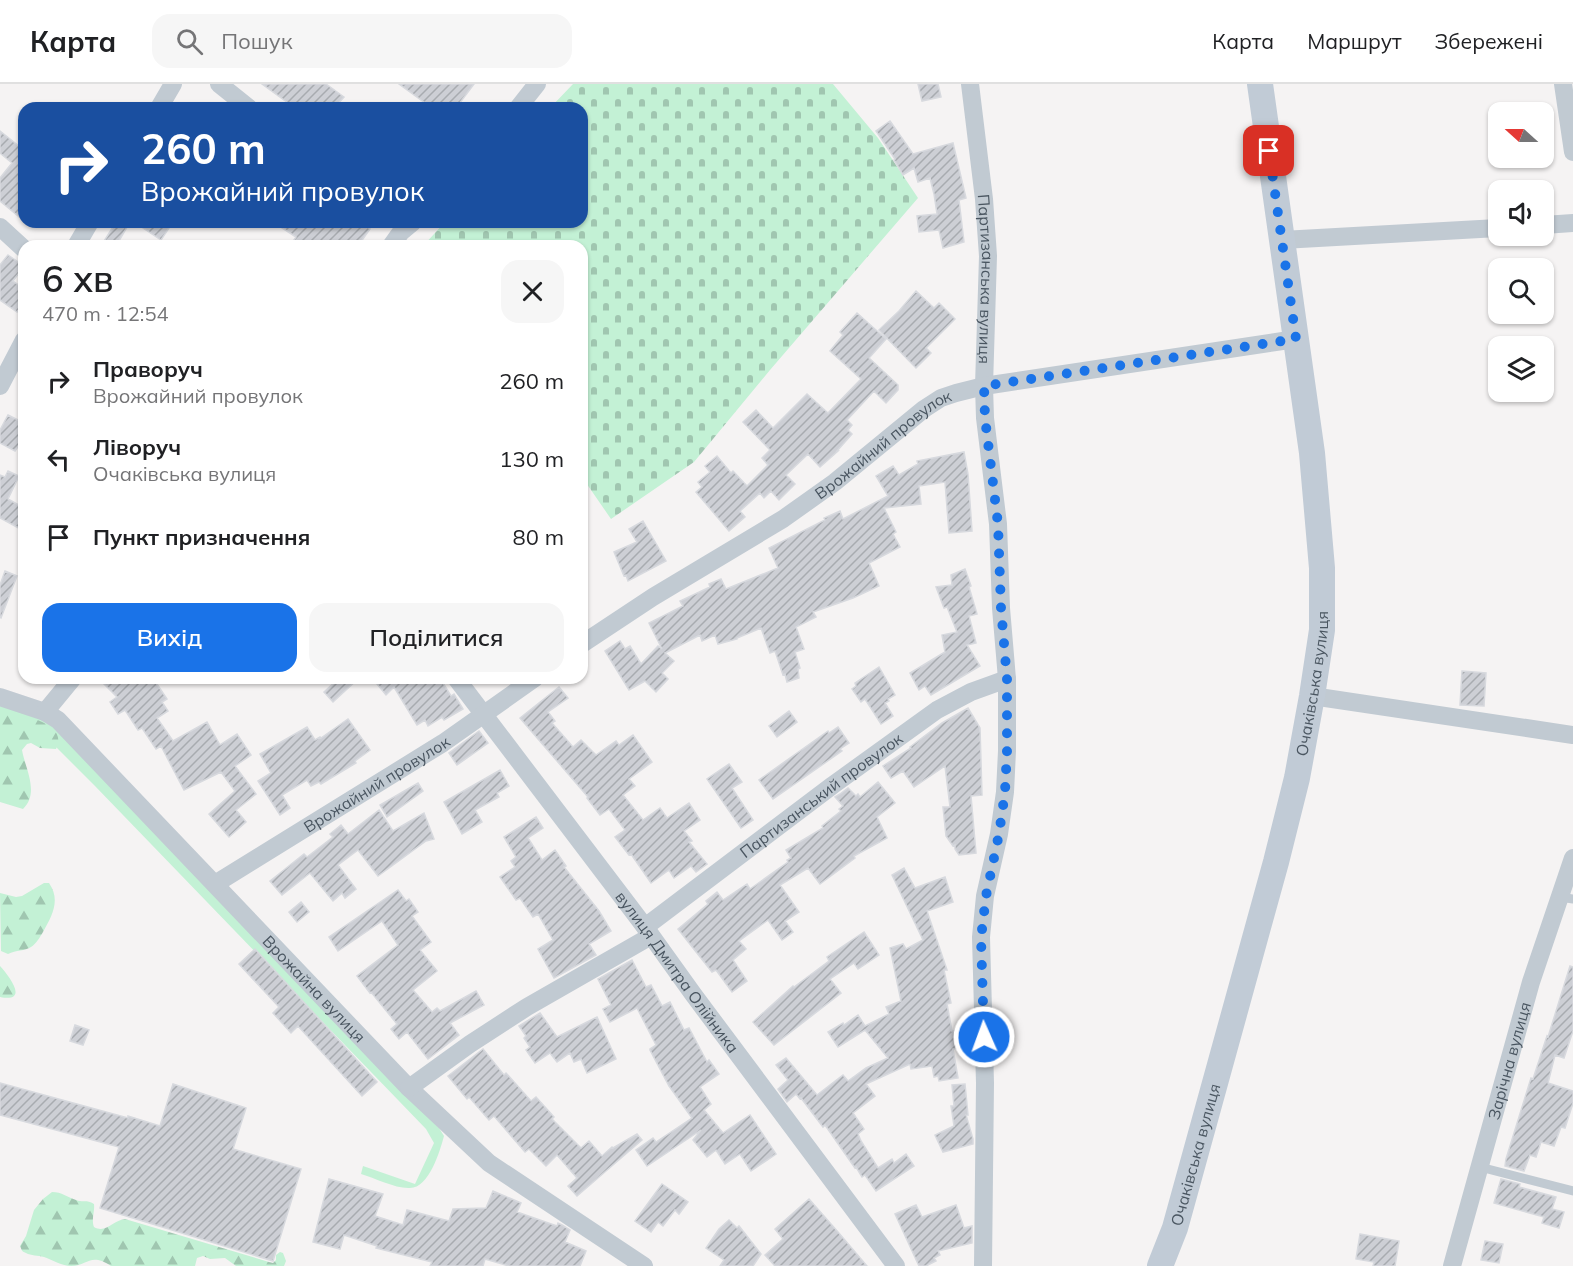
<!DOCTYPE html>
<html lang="uk">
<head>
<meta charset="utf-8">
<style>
  :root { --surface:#fff; --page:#f6f6f6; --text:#202124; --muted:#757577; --line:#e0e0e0; --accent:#1a73e8 }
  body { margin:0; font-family:Mulish,sans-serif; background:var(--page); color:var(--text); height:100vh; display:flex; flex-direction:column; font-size:22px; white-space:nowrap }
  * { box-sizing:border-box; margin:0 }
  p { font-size:20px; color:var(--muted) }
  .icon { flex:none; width:33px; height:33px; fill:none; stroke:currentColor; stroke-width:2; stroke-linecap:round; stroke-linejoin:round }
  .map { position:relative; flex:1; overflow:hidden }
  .sheet { position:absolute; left:18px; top:156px; width:570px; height:444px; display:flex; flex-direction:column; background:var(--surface); border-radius:18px; box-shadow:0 2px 4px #0004 }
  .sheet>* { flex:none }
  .banner { position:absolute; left:18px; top:18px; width:570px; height:126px; border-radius:18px; box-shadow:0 2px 4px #0004; background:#1a4fa0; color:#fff; overflow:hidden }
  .needle { width:39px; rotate:291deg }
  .tools { position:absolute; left:1488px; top:18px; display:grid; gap:12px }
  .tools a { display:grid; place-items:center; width:66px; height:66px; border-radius:12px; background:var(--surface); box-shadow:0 2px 4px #0004; font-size:30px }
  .pin { position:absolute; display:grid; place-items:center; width:51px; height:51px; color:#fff; margin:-26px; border-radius:12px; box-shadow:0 3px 9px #0006 }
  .me { position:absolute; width:66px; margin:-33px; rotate:358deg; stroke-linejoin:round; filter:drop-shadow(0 0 4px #0008) }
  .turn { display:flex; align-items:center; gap:21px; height:126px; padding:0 24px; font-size:27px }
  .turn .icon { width:78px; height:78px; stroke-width:2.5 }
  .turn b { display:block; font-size:42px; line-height:51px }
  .round { display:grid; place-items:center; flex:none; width:63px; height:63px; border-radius:18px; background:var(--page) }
  .summary { display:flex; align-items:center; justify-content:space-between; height:102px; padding:0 24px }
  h1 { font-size:36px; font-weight:600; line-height:45px }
  .action { display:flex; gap:12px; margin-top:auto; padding:12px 24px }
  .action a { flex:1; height:69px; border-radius:18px; background:var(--accent); color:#fff; font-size:24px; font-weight:600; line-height:69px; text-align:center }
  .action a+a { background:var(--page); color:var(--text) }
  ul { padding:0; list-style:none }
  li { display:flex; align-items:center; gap:18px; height:78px; padding:0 24px }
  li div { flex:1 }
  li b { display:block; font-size:22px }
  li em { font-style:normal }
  header { display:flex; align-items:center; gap:36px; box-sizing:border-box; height:84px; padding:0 30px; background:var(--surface); border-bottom:2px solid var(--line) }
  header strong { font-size:28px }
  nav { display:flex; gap:33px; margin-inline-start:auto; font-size:21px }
  .search { width:420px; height:54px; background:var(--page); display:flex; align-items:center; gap:15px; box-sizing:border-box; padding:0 21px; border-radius:18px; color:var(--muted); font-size:22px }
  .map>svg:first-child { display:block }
  .grass { fill:#c3f1d5 }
  .forest { fill:url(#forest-firs) }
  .cemetery { fill:url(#cemetery-stones) }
  .building { fill:url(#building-hatch); stroke:#d7d9de; stroke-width:1.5 }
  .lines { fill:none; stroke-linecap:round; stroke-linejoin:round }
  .lane { stroke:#c1cad2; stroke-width:9 }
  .street { stroke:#c1cad2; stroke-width:18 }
  .secondary { stroke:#c1cbd6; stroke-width:26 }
  .route { stroke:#1a73e8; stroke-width:10; stroke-dasharray:0 18 }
  .labels { text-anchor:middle; stroke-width:6; stroke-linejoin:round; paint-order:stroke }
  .street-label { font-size:16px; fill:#4a5661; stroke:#fff }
</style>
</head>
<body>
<header>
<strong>Карта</strong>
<div class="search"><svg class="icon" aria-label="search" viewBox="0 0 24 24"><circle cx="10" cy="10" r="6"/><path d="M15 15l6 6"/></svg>Пошук</div>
<nav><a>Карта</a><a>Маршрут</a><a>Збережені</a></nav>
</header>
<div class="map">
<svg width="1573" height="1182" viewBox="0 0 1573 1182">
  <defs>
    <pattern id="forest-firs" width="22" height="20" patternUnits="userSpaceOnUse" patternTransform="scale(1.5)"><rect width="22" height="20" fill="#c3f1d5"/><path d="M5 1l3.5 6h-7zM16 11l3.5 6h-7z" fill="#a0c6b0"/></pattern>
    <pattern id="cemetery-stones" width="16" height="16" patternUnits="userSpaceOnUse" patternTransform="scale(1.5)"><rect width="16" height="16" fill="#c3f1d5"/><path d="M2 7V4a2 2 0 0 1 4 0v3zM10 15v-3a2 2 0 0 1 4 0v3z" fill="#a0c6b0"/></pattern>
    <pattern id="building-hatch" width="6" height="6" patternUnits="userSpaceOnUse" patternTransform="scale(1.5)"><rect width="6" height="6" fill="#cdcfd5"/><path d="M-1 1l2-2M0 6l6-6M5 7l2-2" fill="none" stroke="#a8abb0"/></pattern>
  </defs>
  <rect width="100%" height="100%" fill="#f5f3f3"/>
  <path class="grass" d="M0,619l47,17 392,408 5,8c-4,15 -15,52 -34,52 -14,1 -35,-10 -49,-14l2,-8 52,18 19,-41 -8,-14 -331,-343 -53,-53 -42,-14z"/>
  <path class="forest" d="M8,628c17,4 61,12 48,37l-16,-1 -9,-5 -4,1 -5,6c3,18 18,43 1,59l-23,-7v-85z
    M44,799h5c12,17 3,33 -6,49 -3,5 -7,12 -12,15 -6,4 -15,3 -23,7l-7,-3 -1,-58 16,4 6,-1z
    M0,882c9,10 30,37 0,31z
    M52,1108c10,0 15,5 24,8 8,3 10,-1 18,4 1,8 -3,15 0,23 12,7 19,-7 31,-8l144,43 4,1 3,-3v-5l4,-3 3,1 3,8 -2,5h-48l-11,-8 -15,1 -7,-3 -6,2 -2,8h-84c-21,-14 -23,0 -40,0 -9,0 -18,-6 -27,-9 -6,-2 -13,-1 -18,-4 -5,-2 -4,-3 -6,-7l6,-10 8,-26 9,-11z"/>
  <path class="cemetery" d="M573,0h260l45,54 40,60 -148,172 -76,92 -83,57 -29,-42v-231h-159l22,-24h137v-114h-32z"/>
  <path class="building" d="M262,0h64l18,13 -10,11h-39z
    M399,0h75l-18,24h-24z
    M918,0h20l3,13 -19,4z
    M890,37l23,33 40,-11 13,55 -7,2 5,42 -21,6 -4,-18 -20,2 -2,-16 20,-2 -3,-20 -4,-16 -12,4 -4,-14 -11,7 -9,-15 1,-1 -19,-28z
    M0,47l24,19v71l-24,-20v-23l12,-15 -12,-10z
    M116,138h14l-14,24h-15z
    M134,138h39l-12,18z
    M273,138h87l10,7 -12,17h-68l6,-9z
    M8,171l16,11 -11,15 11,8v14l-7,9 -17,-12v-35z
    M916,207l18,17 5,-5 16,16 -29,29 5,5 -15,15 -37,-38 20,-19z
    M857,229l29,26 -17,19 29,27v5l-12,13 -12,-12 -27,29 5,5 -4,5 4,4 -15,17h1l-18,16 -12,-13 -22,21 9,9 -16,16 -8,-9 -7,7 -4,-5 -20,18 5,6 -16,14 -33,-39 6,-5 -4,-5 12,-10 -5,-6 12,-10 14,17 2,-2 14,15 21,-21 -6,-7 8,-8 -27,-28 13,-12 17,18 34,-34 21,19 33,-34 -31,-28 13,-16 -3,-3z
    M8,331l16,8v25l-5,-3 -4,6 -15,-8v-13z
    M964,368l4,22 4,57 -23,2 -4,-51 -26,4 2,18 -37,4 12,24 -3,2 7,13 -31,16 10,23 -26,12 -40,14 3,5 -20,10 8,22 -9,3 5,16 -2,1 1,9 -12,4 -2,-8 -2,1 -8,-24 -5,2 -9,-25 -24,10v1l-19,5 -3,-9 -13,6 -2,-6 -35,18 9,8 -12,12 6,6 -12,13 -11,-11 -16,9 -24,-39 15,-10 5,8 5,-3 11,18 17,-18 4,3 -13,-26 34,-17 -3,-5 30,-14 -1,-3 12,-5 5,10 52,-21 -9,-20 56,-28 -1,-2 16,-7 3,8 45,-23 -12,-20 17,-10 6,9 19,-11 -1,-3z
    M8,387l11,5 -11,23 16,9v23l-24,-13v-43l5,2z
    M643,437l23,40 -38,20 -2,-6 -2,1 -10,-24 23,-10 -8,-13z
    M965,485l6,17 -2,1 8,27 -8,2 7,27 -9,2 13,21 -49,29 -6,-9 -6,4 -9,-17 35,-21 -3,-17 15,-3 -10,-25 -3,1 -8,-21 16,-2 -1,-10z
    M5,487l12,5 -16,42 -1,-1v-32z
    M879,583l16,28 -7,4 1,2 -4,2 8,13 -12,8 -16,-25 -4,3 -9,-13 4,-3 -1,-3z
    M1462,587l24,2 -2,33 -24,-1z
    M98,594h55l14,21 -5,3 6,9 -11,7 16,23 34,-19 13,23 17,-11 14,21 -16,11 21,28 -20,16 10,12 -17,15 -20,-23 26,-23 -14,-19 -37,18 -23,-44 -5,3 -14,-21 -4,2 -13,-20 -7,4 -8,-12 7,-5z
    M339,594h20l-26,24 -9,-10z
    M372,594h68l11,18 3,-2 9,15 -19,11 -2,-3 -14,9 -3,-6 -8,5 -23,-38 -8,8z
    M559,603l9,11 -20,14 7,9 -3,2 21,24 8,-7 15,15 20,-14 3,4 14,-10 19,27 -23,17 6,7 -12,9 20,25 17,-12 7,10 22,-15 11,17 -16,11 8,10 -3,1 18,22 -11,8 -5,-6 -17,12 -5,-8 -18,13 -20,-29 -2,1 -14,-18 10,-7 -16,-21 -9,6 -13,-17 1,-1 -68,-79z
    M968,624l12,20 2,67 -11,1 5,57 -17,2 -4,-6v-4l-2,1 -7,-10 -3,-29h7l-5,-41 -31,21 -11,-16 -12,7 -8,-12 28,-18 -1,-1 32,-24z
    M789,627l8,11 -20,15 -8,-11z
    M348,635l22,31 -15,11 1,2 -35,21 -2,-2 -8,4 -4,-6 -25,15 8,13 -10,7 -22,-34 13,-8 -11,-19 47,-27 8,13 5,-3 1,1z
    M838,643l11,16 -9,6 2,2 -69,48 -14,-19 69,-49 1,2z
    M479,647l9,12 -31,22 -8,-12z
    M729,680l13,18 -10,6 21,32 -12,8 -34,-49z
    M500,686l9,16 -12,7 2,4 -24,13 7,12 -20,12 -18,-32z
    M878,698l17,21 -18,14 10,21 -33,18 1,2 -35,26 -12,-16 -28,17 19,27 -14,9 8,11 -11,8 -14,-20 -29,21 7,8 -13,11 14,21 -15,11 -16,-22 -4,2 -34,-43 30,-25 -2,-3 11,-9 6,8 24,-16 3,5 38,-27 -1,-2 4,-2 -5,-8 37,-22 -1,-2 19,-15 -2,-2 4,-3 -8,-9 5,-3 8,-6 8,8 2,-2 2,3z
    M418,699l5,8 -36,26 -7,-12z
    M379,726l14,21 31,-18 10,26 -8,2 -48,35 -20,-26 -20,15 18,24 -11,9 -3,-5 -9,8 -23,-28 -28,22 -12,-14 34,-27 3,3 26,-20 -3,-3 11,-9 7,9z
    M536,733l7,11 -15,10 14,22 13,-10 11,16 -2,1 35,44 12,20 -22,13 7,11 -42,23 -16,-29 15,-9 -15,-26 -5,3 -13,-19 -4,2 -16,-23 15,-10 -4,-6 5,-4 -12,-20z
    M904,784l11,20 30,-11 8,25 -26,9 20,59h-3l7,33 -4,1 5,27 10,-2 3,18 -12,2 5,29 -19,3 -1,-5 -4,1 -2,-11 -21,3 -1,-5 -44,20 9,12 -22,17 11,16 -6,5 3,7 17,27 14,-9 2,4 12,-9 8,12 -38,25 -11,-16 -3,2 -6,-10 -1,1 -30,-43 -2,2 -22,-29 -1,1 -4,-5 -9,8 -9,-13 10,-9 -12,-15 10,-7 31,37 26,-20 5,6 18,-13 22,-10 -23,-28 -27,17 -10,-15 15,-9 1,2 14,-10 7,11 24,-12 -3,-7 15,-6 -11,-53 13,-4 3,5 17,-9 -31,-65z
    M398,806l8,11 3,-2 9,13 -6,4 19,26 -11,8 17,21 -24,19 19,22 5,-4 3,3 36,-20 8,14 -34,18 9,12 -31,24 -21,-27 -8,7 -8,-10 6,-5 -26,-32 -1,1 -13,-17 41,-31 -16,-24 -44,30 -9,-14z
    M301,818l8,10 -12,10 -8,-10z
    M864,848l15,23 -21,14 -4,-6 -24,16 11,14 -67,52 -21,-23 40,-36 1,1 35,-26 -2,-4z
    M255,865l122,133 -15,14 -64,-70 -7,7 -18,-20 6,-6 -40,-43z
    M632,876l14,27 5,-2 11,21 8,-4 14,28 5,-2 18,34 2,-2 10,14 -19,13 11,17 -7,6 19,23 27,-18 26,39 -25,17 -11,-17 -15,10 -9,-14 -9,7 -14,-17 8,-10 -54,36 -11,-16 17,-12 3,4 36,-24 -23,-32 -19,-36v-1l6,-4 -19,-37 -27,14 -7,-13 8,-4 -13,-26z
    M1570,882l3,1v64l-9,27 -9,-3 -7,28 25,8v12l-8,25 -4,-1 -7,19 -13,-4 -5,15 -6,-2 -6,16 -19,-5 1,-7 25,-81 2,1 14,-43 1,1z
    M540,929l17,24 40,-20 19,42 -29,14 -6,-14 -7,3 -4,-9 -13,9 -7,-9 -15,10 -9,-13 4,-3 -6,-9 2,-2 -7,-10z
    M75,941l14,5 -6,15 -13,-4z
    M483,965l21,26 2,-2 25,28 5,-4 18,20 -2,2 29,29 8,-7 13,15 10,-9 1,1 24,-14 5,6 -65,56 -9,-10 9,-8 -20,-23 -11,11 -17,-17 -4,3 -31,-36 -5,4 -20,-23 -2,2 -19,-23z
    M0,999l128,35v-2l32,10 13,-42 73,24 -13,41 68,20 -28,92 -173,-53 19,-61 -119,-32z
    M965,1000l3,31h-2l7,24v5l-30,8 -8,-17 19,-9 -3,-20h3l-2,-21z
    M329,1095l54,15 -8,22 28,9 4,-15 42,11 4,-12 33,-1 7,-17 28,12 -4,9 40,14 1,-3 4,2 8,5 -5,12 21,9 -6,15h-71l-24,-7 -2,7h-53l2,-4 -56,-14 1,-2 -33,-11 -4,14 -27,-7z
    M1501,1095l19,5 -1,3 37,10 -4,12 12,3 -5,16 -17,-5 2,-6 -50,-14z
    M662,1100l26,18 -9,12 -4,-4 -12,16 -5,-4 -7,10 -16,-11z
    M809,1115l29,33 29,34h-92l-10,-11 18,-16 -8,-10z
    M916,1121l6,12 34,-12 8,23 8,-2v17l-34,8 2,4 -6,3 2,3 -10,5h-7l-24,-52z
    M729,1136l8,8 2,-2 22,28 -8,12h-33l4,-6 -18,-12 13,-19z
    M1360,1150l39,7 -4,25h-22l1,-4 -18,-3z
    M1485,1157l18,3 -4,19 -18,-3z"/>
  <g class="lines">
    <path class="lane" d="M1560,813l13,2
      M1480,1083l93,24"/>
    <g class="street">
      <path d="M219,0l30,24"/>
      <path id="s1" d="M970,0l14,115 4,57 -4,130 1,32 13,106 3,84 6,71v72l-2,41 -6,42 -14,62 -4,41 4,146 -2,183"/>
      <path d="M1563,0l10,68"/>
      <path d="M159,24l14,-24"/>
      <path d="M518,24l19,-24"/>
      <path d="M1544,141l29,-2"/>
      <path d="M0,143l24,22"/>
      <path d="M1282,156l216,-12"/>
      <path d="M76,162l14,-24"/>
      <path d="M391,162l10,-14 12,-10"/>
      <path d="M0,302l24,-46"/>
      <path id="s2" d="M582,560l71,-47 130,-78 52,-37 89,-73 17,-11 15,-5 28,-7 312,-47"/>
      <path id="s3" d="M456,594l189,249 48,67 203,272"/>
      <path d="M1312,612l261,39"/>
      <path id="s4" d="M0,613l45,15 13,8 351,368 80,75 155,103"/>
      <path d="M45,628l28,-34"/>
      <path id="s5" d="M215,800l228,-141 92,-65"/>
      <path id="s6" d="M645,843l188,-142 104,-75 34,-18 36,-13"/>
      <path d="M409,1004l61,-44 57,-37 124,-71"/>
      <path id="s7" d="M1452,1182l79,-284 42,-124"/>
    </g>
    <path class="secondary" id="s8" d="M1160,1182l15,-38 101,-366 21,-84 15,-82 10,-66v-62l-10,-115 -52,-369"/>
  </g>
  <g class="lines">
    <path class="route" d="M984,953l-3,-99 5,-42 13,-62 6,-42 2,-41v-72l-6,-71 -3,-84 -13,-106 -1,-32 312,-47 -27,-188"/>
  </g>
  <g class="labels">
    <g class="street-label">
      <text dy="6" stroke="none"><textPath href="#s1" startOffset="196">Партизанська вулиця</textPath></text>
      <text dy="6" stroke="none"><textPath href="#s2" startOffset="362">Врожайний провулок</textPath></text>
      <text dy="6" stroke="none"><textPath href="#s8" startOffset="603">Очаківська вулиця</textPath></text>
      <text dy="6" stroke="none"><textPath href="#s5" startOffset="190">Врожайний провулок</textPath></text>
      <text dy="6" stroke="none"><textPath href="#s6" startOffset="220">Партизанський провулок</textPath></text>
      <text dy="6" stroke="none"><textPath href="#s3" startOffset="368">вулиця Дмитра Олійника</textPath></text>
      <text dy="6" stroke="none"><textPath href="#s4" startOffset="434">Врожайна вулиця</textPath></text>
      <text dy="6" stroke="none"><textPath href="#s7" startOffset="213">Зарічна вулиця</textPath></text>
      <text dy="6" stroke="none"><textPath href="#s8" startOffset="117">Очаківська вулиця</textPath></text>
    </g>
  </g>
</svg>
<div class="tools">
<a><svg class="needle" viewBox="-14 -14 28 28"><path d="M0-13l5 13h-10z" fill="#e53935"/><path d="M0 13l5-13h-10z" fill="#757577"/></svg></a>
<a><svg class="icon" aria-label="sound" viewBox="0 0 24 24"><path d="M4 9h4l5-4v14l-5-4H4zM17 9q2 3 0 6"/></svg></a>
<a><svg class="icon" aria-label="search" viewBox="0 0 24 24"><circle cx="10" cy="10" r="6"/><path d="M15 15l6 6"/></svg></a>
<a><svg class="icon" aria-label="layers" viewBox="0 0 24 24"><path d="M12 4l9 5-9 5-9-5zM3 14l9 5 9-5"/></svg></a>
</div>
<div class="pin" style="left:1269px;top:67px;background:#d93025"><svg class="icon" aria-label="arrive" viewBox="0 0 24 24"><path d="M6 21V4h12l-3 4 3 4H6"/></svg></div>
<svg class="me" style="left:984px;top:953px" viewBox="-20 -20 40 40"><circle r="17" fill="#1a73e8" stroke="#fff" stroke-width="3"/><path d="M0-11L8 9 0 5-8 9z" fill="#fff"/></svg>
<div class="banner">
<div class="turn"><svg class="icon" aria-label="right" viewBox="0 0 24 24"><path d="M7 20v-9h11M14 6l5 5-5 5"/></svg><div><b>260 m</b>Врожайний провулок</div></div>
</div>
<section class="sheet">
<div class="summary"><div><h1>6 хв</h1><p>470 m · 12:54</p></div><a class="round"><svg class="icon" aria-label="close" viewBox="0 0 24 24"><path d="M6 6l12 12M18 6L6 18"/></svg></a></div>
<ul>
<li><svg class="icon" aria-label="right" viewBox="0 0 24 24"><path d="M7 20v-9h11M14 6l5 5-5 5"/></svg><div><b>Праворуч</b><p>Врожайний провулок</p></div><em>260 m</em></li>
<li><svg class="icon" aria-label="left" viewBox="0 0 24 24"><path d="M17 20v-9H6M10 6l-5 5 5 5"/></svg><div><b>Ліворуч</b><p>Очаківська вулиця</p></div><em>130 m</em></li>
<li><svg class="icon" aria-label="arrive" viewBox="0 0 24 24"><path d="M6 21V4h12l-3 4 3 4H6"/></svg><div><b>Пункт призначення</b></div><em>80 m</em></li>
</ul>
<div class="action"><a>Вихід</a><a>Поділитися</a></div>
</section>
</div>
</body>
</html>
